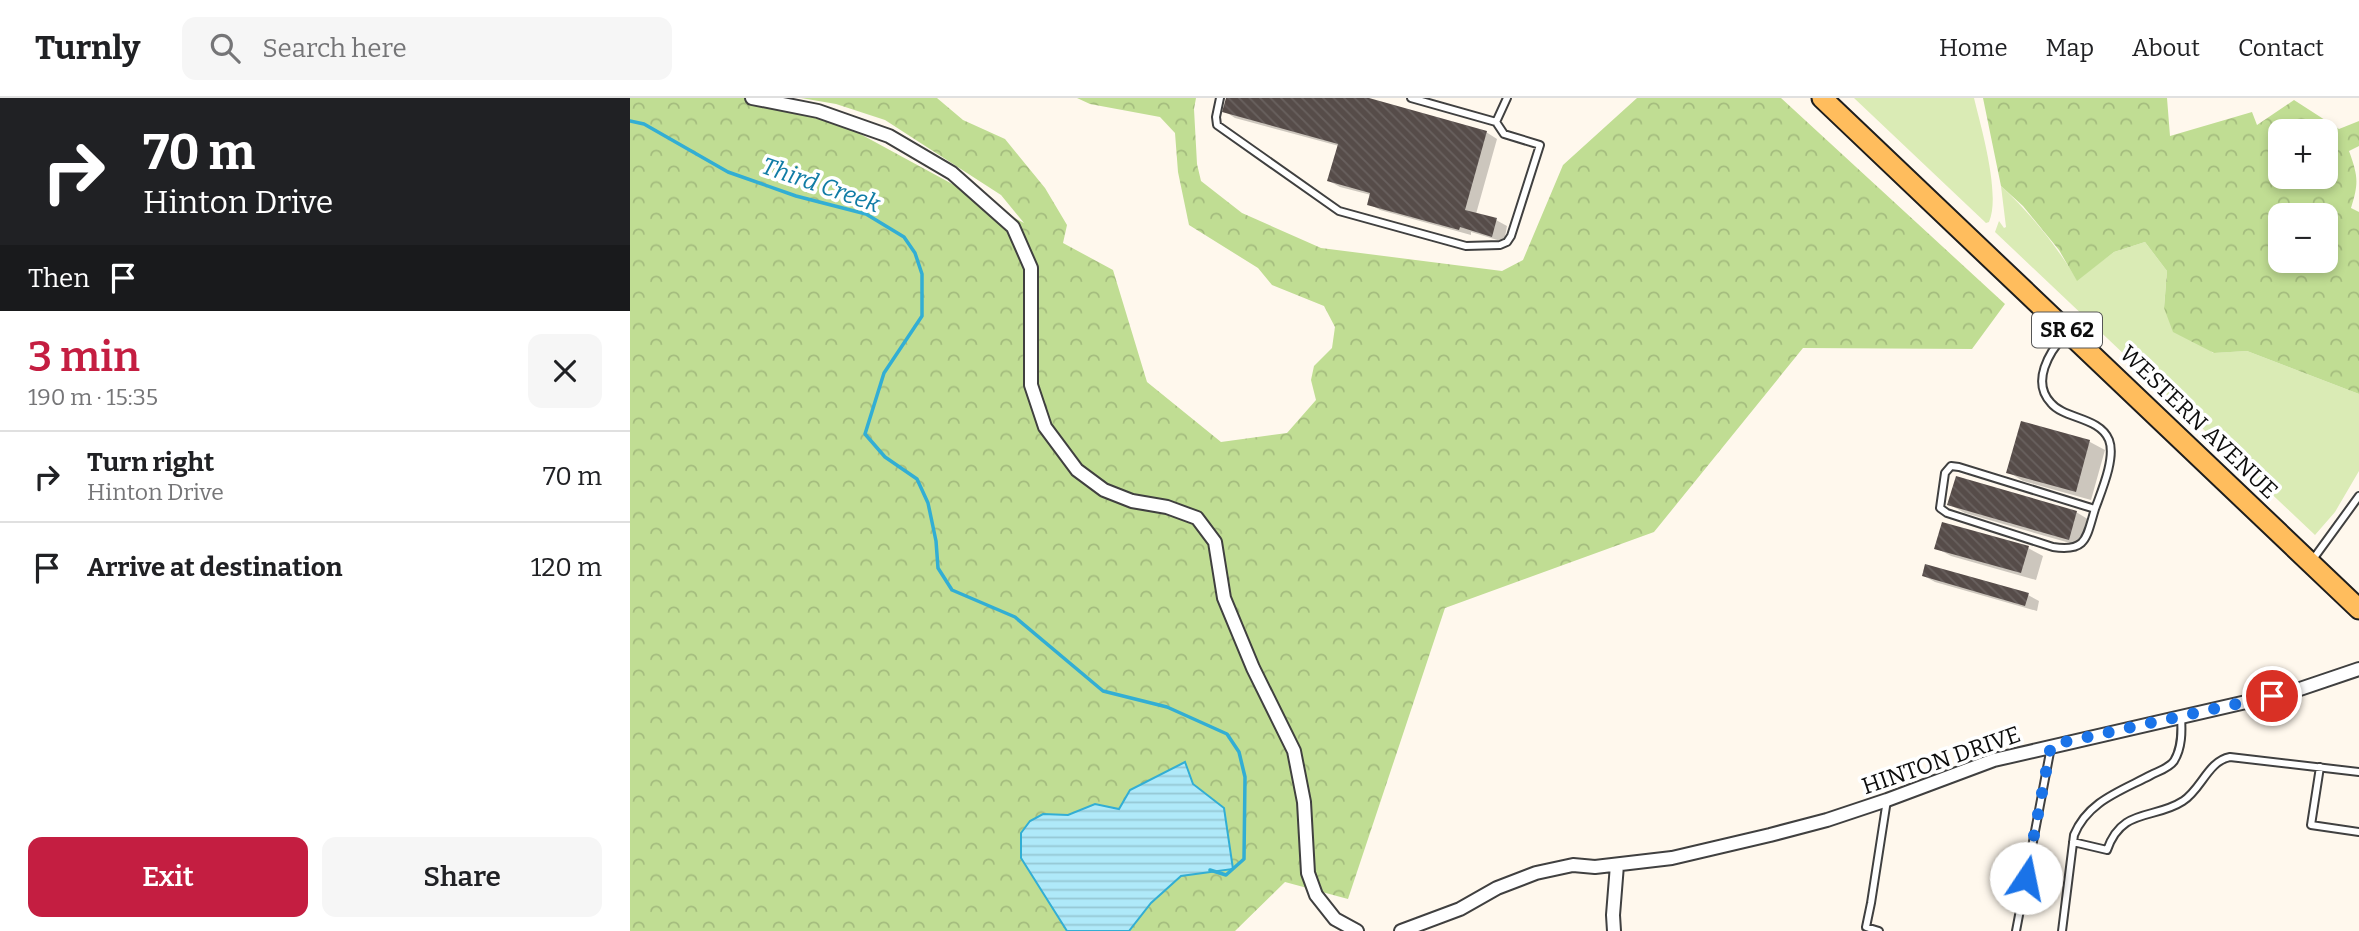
<!DOCTYPE html>
<html lang="en">
<head>
<meta charset="utf-8">
<style>
  :root { --surface:#fff; --page:#f6f6f6; --text:#202124; --muted:#757577; --line:#e0e0e0; --accent:#c41e41 }
  body { margin:0; font-family:Bitter,serif; background:var(--page); color:var(--text); height:100vh; display:flex; flex-direction:column; font-size:26px; white-space:nowrap }
  * { box-sizing:border-box; margin:0 }
  p { font-size:23px; color:var(--muted) }
  .icon { flex:none; width:38px; height:38px; fill:none; stroke:currentColor; stroke-width:2; stroke-linecap:round; stroke-linejoin:round }
  .map { position:relative; flex:1; overflow:hidden }
  .panel { display:flex; flex-direction:column; background:var(--surface); width:630px }
  .panel>* { flex:none }
  .guide { background:#202124; color:#fff; overflow:hidden }
  .controls { position:absolute; left:1638px; top:21px; display:grid; gap:14px }
  .controls a { display:grid; place-items:center; width:70px; height:70px; border-radius:14px; background:var(--surface); box-shadow:0 4px 10px #0003; font-size:35px }
  .pin { position:absolute; display:grid; place-items:center; width:60px; height:60px; color:#fff; margin:-30px; border:4px solid #fff; border-radius:50%; box-shadow:0 2px 7px #0007 }
  .me { position:absolute; width:77px; margin:-38px; rotate:11deg; stroke-linejoin:round; filter:drop-shadow(0 0 5px #0008) }
  .turn { display:flex; align-items:center; gap:24px; height:147px; padding:0 28px; font-size:32px }
  .turn .icon { width:91px; height:91px; stroke-width:2.5 }
  .turn b { display:block; font-size:49px; line-height:60px }
  .then { display:flex; align-items:center; height:66px; padding:0 28px; background:#0003; gap:14px; font-size:26px }
  .round { display:grid; place-items:center; flex:none; width:74px; height:74px; border-radius:14px; background:var(--page) }
  .overview { display:flex; align-items:center; justify-content:space-between; height:119px; padding:0 28px }
  h1 { font-size:42px; font-weight:600; line-height:52px; color:var(--accent) }
  .action { display:flex; gap:14px; margin-top:auto; padding:14px 28px }
  .action a { flex:1; height:80px; border-radius:14px; background:var(--accent); color:#fff; font-size:28px; font-weight:600; line-height:80px; text-align:center }
  .action a+a { background:var(--page); color:var(--text) }
  ul { padding:0; list-style:none }
  li { display:flex; align-items:center; gap:21px; height:91px; padding:0 28px; border-top:2px solid var(--line) }
  li div { flex:1 }
  li b { display:block; font-size:26px }
  li em { font-style:normal }
  header { display:flex; align-items:center; gap:42px; box-sizing:border-box; height:98px; padding:0 35px; background:var(--surface); border-bottom:2px solid var(--line) }
  header strong { font-size:33px }
  nav { display:flex; gap:38px; margin-inline-start:auto; font-size:24px }
  .search { width:490px; height:63px; background:var(--page); display:flex; align-items:center; gap:18px; box-sizing:border-box; padding:0 24px; border-radius:14px; color:var(--muted); font-size:26px }
  main { display:flex; flex:1; min-height:0 }
  .map>svg:first-child { display:block }
  .grass { fill:#daebb5 }
  .forest { fill:url(#forest-crowns); fill-rule:evenodd }
  .water { fill:url(#water-rules); stroke:#32aed4; stroke-width:2 }
  .shadow { fill:#0003 }
  .lines { fill:none; stroke-linecap:round; stroke-linejoin:round }
  .stream { stroke:#32aed4; stroke-width:3.5 }
  .building { fill:url(#building-back-hatch) }
  .lane-casing { stroke:#404040; stroke-width:10 }
  .street-casing { stroke:#404040; stroke-width:16 }
  .primary-casing { stroke:#1e1e1e; stroke-width:23 }
  .lane { stroke:#fff; stroke-width:6 }
  .street { stroke:#fff; stroke-width:12 }
  .primary { stroke:#ffbd5d; stroke-width:19 }
  .route { stroke:#1a73e8; stroke-width:12; stroke-dasharray:0 21.6 }
  .labels { text-anchor:middle; stroke-width:7; stroke-linejoin:round; paint-order:stroke }
  .shield { fill:#fff; stroke:#565656; stroke-width:2 }
  .shield-label { font-size:21px; font-weight:bold; fill:#0d0d0d }
  .street-label { font-size:23px; fill:#0d0d0d; stroke:#fff }
  .water-label { font-size:24px; font-style:italic; fill:#107ca5; stroke:#fff }
</style>
</head>
<body>
<header>
<strong>Turnly</strong>
<div class="search"><svg class="icon" aria-label="search" viewBox="0 0 24 24"><circle cx="10" cy="10" r="6"/><path d="M15 15l6 6"/></svg>Search here</div>
<nav><a>Home</a><a>Map</a><a>About</a><a>Contact</a></nav>
</header>
<main>
<section class="panel">
<div class="guide">
<div class="turn"><svg class="icon" aria-label="right" viewBox="0 0 24 24"><path d="M7 20v-9h11M14 6l5 5-5 5"/></svg><div><b>70 m</b>Hinton Drive</div></div>
<div class="then">Then<svg class="icon" aria-label="arrive" viewBox="0 0 24 24"><path d="M6 21V4h12l-3 4 3 4H6"/></svg></div>
</div>
<div class="overview"><div><h1>3 min</h1><p>190 m · 15:35</p></div><a class="round"><svg class="icon" aria-label="close" viewBox="0 0 24 24"><path d="M6 6l12 12M18 6L6 18"/></svg></a></div>
<ul>
<li><svg class="icon" aria-label="right" viewBox="0 0 24 24"><path d="M7 20v-9h11M14 6l5 5-5 5"/></svg><div><b>Turn right</b><p>Hinton Drive</p></div><em>70 m</em></li>
<li><svg class="icon" aria-label="arrive" viewBox="0 0 24 24"><path d="M6 21V4h12l-3 4 3 4H6"/></svg><div><b>Arrive at destination</b></div><em>120 m</em></li>
</ul>
<div class="action"><a>Exit</a><a>Share</a></div>
</section>
<div class="map">
<svg width="1729" height="833" viewBox="0 0 1729 833">
  <defs>
    <pattern id="forest-crowns" width="20" height="18" patternUnits="userSpaceOnUse" patternTransform="scale(1.75)"><rect width="20" height="18" fill="#c0dd93"/><path d="M2 6a3 3 0 1 1 6 0M12 15a3 3 0 1 1 6 0" fill="none" stroke="#a4bc7e"/></pattern>
    <pattern id="water-rules" width="6" height="5" patternUnits="userSpaceOnUse" patternTransform="scale(1.75)"><rect width="6" height="5" fill="#afe9f9"/><path d="M0 2.5h6" fill="none" stroke="#95c7d4"/></pattern>
    <pattern id="building-back-hatch" width="6" height="6" patternUnits="userSpaceOnUse" patternTransform="scale(1.75)"><rect width="6" height="6" fill="#564c49"/><path d="M-1 5l2 2M0 0l6 6M5-1l2 2" fill="none" stroke="#69615f"/></pattern>
  </defs>
  <rect width="100%" height="100%" fill="#fff8ed"/>
  <path class="grass" d="M1224,0h120c7,29 27,97 15,124l-3,1z
    M1371,88c30,28 55,59 76,94l37,-28 31,-10 22,29 -3,36 49,46 34,-2 112,43v77l-24,41 -20,23 -320,-303 4,-11 5,7 2,-1z"/>
  <path class="forest" d="M0,0h119l69,13 206,112 -23,-28 -116,-75 -49,-16 -35,-6h136l26,22 42,19 40,49 22,37 -4,18 50,27 34,112 74,60 66,-9 29,-33 -5,-20 3,-14 18,-18 3,-21 -11,-21 -52,-21 -14,-17 -69,-43 -11,-53 -3,-39 -15,-16 -70,-13 -13,-6h119l-2,11 3,55 4,17 41,32 79,35 181,23 21,-11 40,-95 74,-67h144l224,206 -33,45 -169,-1 -149,184 -209,76 -97,291 -63,-17 -50,49h-605z
    M1353,0h184l3,38 82,-24 5,13 37,-25 45,29 20,-8v25l-10,5c9,25 10,32 2,57l8,4v182l-112,-43 -33,2 -41,-21 -9,-24 3,-37 -22,-29 -31,10 -37,29 -18,-31 -36,-44 -22,-20zM1696,33v46h-46v-46zM1696,117v46h-46v-46z"/>
  <path class="water" d="M555,664l8,22 31,24 9,61 -52,7 -30,27 -22,28h-62l-46,-73v-25l9,-12 13,-7 25,1 27,-11 24,5 11,-19z"/>
  <path class="shadow" d="M597,0h135l124,34 11,7 -21,75 20,6 11,6 -3,16 -33,-10v3l-91,-25 -11,-6 2,-9 -31,-8 -11,-6 10,-35 -104,-28 -11,-7z
    M1392,325l68,19 15,8 -14,50 -68,-19 -15,-9z
    M1320,407l126,7 15,9 -7,26 -119,-34z
    M1306,450h92l15,8 -7,24 -85,-24z
    M1294,478l104,19 11,6 -2,10 -102,-29z"/>
  <g class="lines">
    <path class="stream" d="M0,23l14,3 84,48 68,24 70,18 38,23 11,16 7,21v42l-38,57 -19,61 20,23 32,22 11,24 8,38 2,27 14,22 63,27 88,74 64,16 60,27 12,18 6,25 -1,82 -18,16 -16,-5"/>
  </g>
  <path class="building" d="M596,0h143l118,33 -22,79 32,8 -5,19 -32,-10 -1,3 -92,-25 3,-12 -43,-12 11,-37 -116,-32z
    M1391,323l69,19 -14,52 -70,-19z
    M1326,378l121,35 -8,29 -122,-35z
    M1312,424l87,24 -8,27 -87,-24z
    M1295,466l104,29 -4,13 -103,-30z"/>
  <g class="lines">
    <defs>
      <path id="lane" d="M590,0l-4,19 1,8 122,86 127,35 34,-1 7,-3 4,-6 29,-91 -36,-11 -8,-12
        M781,0l85,24 11,-24
        M1435,237c-16,17 -34,47 -14,68 13,16 49,14 58,37 7,18 -8,52 -14,69l-136,-42 -8,-1 -6,7 -5,35 7,5 106,34c34,5 33,-9 42,-38
        M1681,464l48,-66
        M1690,669l-9,58 48,7
        M1443,744l34,8c15,-43 47,-30 76,-49 18,-11 25,-40 47,-44l129,15
        M1249,833l-13,-4 5,-24 16,-103
        M1386,833l35,-184
        M1432,833l12,-96c14,-34 47,-44 77,-60 8,-4 18,-7 23,-14 8,-13 8,-29 7,-44"/>
      <path id="street" d="M122,0l66,13 71,25 63,37 61,54 18,41v117l14,42 32,43 27,20 28,11 35,6 30,11 18,24 9,56 29,70 41,83 10,51 4,71 8,22 19,24 22,12
        M771,833l59,-22 37,-21 39,-15 37,-8 22,2 77,-9 98,-23 57,-15 60,-20 107,-40 300,-69 65,-22
        M984,833l-1,-16 4,-50"/>
      <path id="primary" d="M1192,0l537,511"/>
    </defs>
    <use href="#lane" class="lane-casing"/>
    <use href="#street" class="street-casing"/>
    <use href="#primary" class="primary-casing"/>
    <use href="#lane" class="lane"/>
    <use href="#street" class="street"/>
    <use href="#primary" class="primary"/>
  </g>
  <g class="lines">
    <path class="route" d="M1396,780l25,-133 221,-49"/>
  </g>
  <g class="labels">
    <rect class="shield" x="1402" y="214.5" width="70" height="35" rx="5"/>
    <g class="shield-label">
      <text x="1437" y="239">SR 62</text>
    </g>
    <g class="street-label">
      <text transform="translate(1569 324) rotate(44)" y="8">WESTERN AVENUE</text>
      <text transform="translate(1311 662) rotate(-19)" y="8">HINTON DRIVE</text>
    </g>
    <g class="water-label">
      <text transform="translate(191 87) rotate(19)" y="8">Third Creek</text>
    </g>
  </g>
</svg>
<div class="controls">
<a>+</a>
<a>−</a>
</div>
<div class="pin" style="left:1642px;top:598px;background:#d93025"><svg class="icon" aria-label="arrive" viewBox="0 0 24 24"><path d="M6 21V4h12l-3 4 3 4H6"/></svg></div>
<svg class="me" style="left:1396px;top:780px" viewBox="-20 -20 40 40"><circle r="19" fill="#fff"/><path d="M0-13L10 11 0 6-10 11z" fill="#1a73e8"/></svg>
</div>
</main>
</body>
</html>
